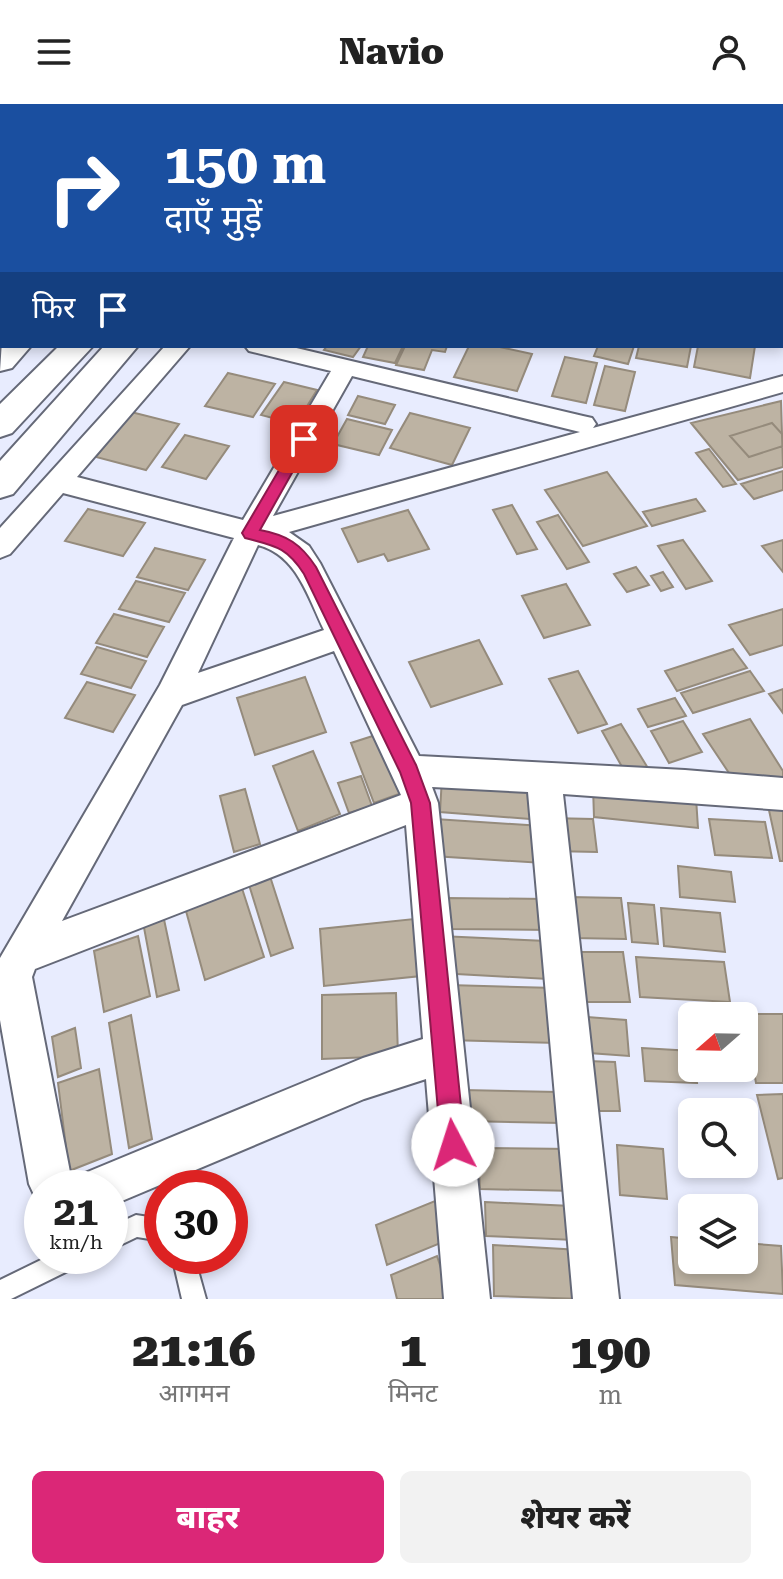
<!DOCTYPE html>
<html lang="hi">
<head>
<meta charset="utf-8">
<style>
  :root { --surface:#fff; --page:#f2f2f2; --text:#222; --muted:#767676; --accent:#db2777 }
  body { margin:0; font-family:"Roboto Serif","Noto Sans Devanagari",serif; background:var(--page); color:var(--text); height:100vh; display:flex; flex-direction:column; font-size:30px; white-space:nowrap }
  * { box-sizing:border-box; margin:0 }
  p { font-size:26px; color:var(--muted) }
  .icon { flex:none; width:44px; height:44px; fill:none; stroke:currentColor; stroke-width:2; stroke-linecap:round; stroke-linejoin:round }
  .map { position:relative; height:1195px; overflow:hidden }
  .sheet { display:flex; flex-direction:column; background:var(--surface); flex:1 }
  .sheet>* { flex:none }
  .banner { position:absolute; left:0px; top:0px; width:784px; height:244px; box-shadow:0 4px 12px #0003; background:#1a4fa0; color:#fff; overflow:hidden }
  .needle { width:52px; rotate:250deg }
  .controls { position:absolute; left:678px; top:898px; display:grid; gap:16px }
  .controls a { display:grid; place-items:center; width:80px; height:80px; border-radius:12px; background:var(--surface); box-shadow:0 4px 12px #0003; font-size:40px }
  .speed { position:absolute; left:24px; top:1066px; display:flex; gap:16px; font-size:40px; font-weight:700; text-align:center }
  .speed>* { display:grid; place-content:center; width:104px; height:104px; border-radius:50%; background:var(--surface); box-shadow:0 4px 12px #0003; line-height:1 }
  .speed small { font-size:20px; font-weight:400 }
  .speed .limit { border:12px solid #d22; background:#fff; color:#111 }
  .pin { position:absolute; display:grid; place-items:center; width:68px; height:68px; color:#fff; margin:-34px; border-radius:16px; box-shadow:0 4px 12px #0006 }
  .me { position:absolute; width:88px; margin:-44px; rotate:355deg; stroke-linejoin:round; filter:drop-shadow(0 0 6px #0008) }
  .turn { display:flex; align-items:center; gap:28px; height:168px; padding:0 32px; font-size:36px }
  .turn .icon { width:104px; height:104px; stroke-width:2.5 }
  .turn b { display:block; font-size:56px; line-height:68px }
  .then { display:flex; align-items:center; height:76px; padding:0 32px; background:#0003; gap:16px; font-size:30px }
  .eta { display:flex; justify-content:space-evenly; align-items:center; height:136px; text-align:center }
  .eta b { font-size:48px; font-weight:800; line-height:56px }
  .primary-button { display:flex; gap:16px; margin-top:auto; padding:16px 32px }
  .primary-button a { flex:1; height:92px; border-radius:12px; background:var(--accent); color:#fff; font-size:32px; font-weight:800; line-height:92px; text-align:center }
  .primary-button a+a { background:var(--page); color:var(--text) }
  header { display:flex; justify-content:space-between; align-items:center; height:104px; padding:0 32px; background:var(--surface); font-size:36px; font-weight:800 }
  .map>svg:first-child { display:block }
  .building { fill:#bdb3a3; stroke:#958b7c; stroke-width:2 }
  .lines { fill:none; stroke-linecap:round; stroke-linejoin:round }
  .lane-casing { stroke:#656978; stroke-width:4 }
  .street-casing { stroke:#656978; stroke-width:4 }
  .secondary-casing { stroke:#656978; stroke-width:4 }
  .lane { fill:#fff; fill-rule:evenodd }
  .street { fill:#fff; fill-rule:evenodd }
  .secondary { fill:#fff; fill-rule:evenodd }
  .route { fill:#db2777; stroke:#8e194d; stroke-width:2 }
</style>
</head>
<body>
<header><svg class="icon" aria-label="menu" viewBox="0 0 24 24"><path d="M4 6h16M4 12h16M4 18h16"/></svg>Navio<svg class="icon" aria-label="person" viewBox="0 0 24 24"><circle cx="12" cy="8" r="4"/><path d="M4 21q1-7 8-7t8 7"/></svg></header>
<div class="map">
<svg width="783" height="1195" viewBox="0 0 783 1195">
  <rect width="100%" height="100%" fill="#e8ecfe"/>
  <path class="building" d="M327,242h34l-8,11 -29,-7z
    M368,242h35l-8,17 -32,-6z
    M405,242h42l-2,6 -13,-2 -8,20 -28,-5z
    M469,242h26l37,8 -15,37 -63,-14z
    M598,242h36l-6,18 -34,-8z
    M639,242h52l-4,21 -51,-9z
    M698,242h57l-5,32 -56,-11z
    M565,253l32,6 -11,40 -34,-7z
    M605,262l30,6 -10,39 -31,-6z
    M228,269l47,11 -22,33 -48,-11z
    M284,278l33,8 -21,34 -35,-9z
    M358,292l37,9 -10,19 -37,-9z
    M781,297l2,66 -45,13 -47,-57z
    M131,308l48,12 -33,46 -50,-13z
    M410,309l60,15 -18,37 -62,-17z
    M347,315l45,11 -13,25 -46,-11z
    M772,319l11,12v11l-34,11 -19,-21z
    M185,331l44,11 -23,33 -44,-12z
    M709,345l27,35 -13,3 -27,-34z
    M783,367v19l-29,9 -13,-15z
    M607,368l40,54 -64,20 -38,-56z
    M696,395l9,12 -53,15 -9,-14z
    M512,401l25,44 -20,5 -24,-44z
    M88,405l57,14 -22,33 -58,-15z
    M408,406l21,39 -41,12 -4,-7 -26,8 -16,-33z
    M558,411l31,47 -22,7 -30,-47z
    M683,436l29,41 -26,8 -28,-43z
    M783,436v32l-21,-26z
    M155,444l50,12 -17,30 -51,-13z
    M636,463l13,18 -22,7 -13,-18z
    M663,468l10,15 -12,4 -10,-15z
    M136,477l49,12 -16,29 -50,-13z
    M566,480l24,41 -46,13 -22,-42z
    M783,505v36l-33,10 -21,-30z
    M114,510l50,13 -17,30 -51,-14z
    M479,536l23,44 -71,23 -22,-45z
    M97,543l49,14 -15,27 -50,-14z
    M733,545l14,19 -70,23 -12,-20z
    M578,567l29,53 -29,9 -29,-54z
    M750,567l14,20 -71,22 -12,-20z
    M305,573l21,55 -71,23 -18,-57z
    M87,578l48,13 -22,37 -48,-14z
    M783,585v24l-14,-19z
    M675,594l11,18 -38,11 -10,-18z
    M750,615l33,52v16l-48,-5 -32,-48z
    M683,617l19,31 -33,11 -18,-32z
    M621,620l33,54 -28,-4 -24,-43z
    M385,628l25,58 -36,13 -23,-60z
    M313,647l27,63 -42,17 -25,-65z
    M361,672l11,30 -23,7 -11,-30z
    M442,673l100,8v35l-102,-8z
    M593,683l103,11 2,30 -104,-11z
    M245,685l15,55 -26,8 -14,-56z
    M767,697h16v60h-3z
    M549,714l44,1 4,33 -46,-1z
    M435,715l107,7 1,37 -110,-7z
    M709,715l56,3 7,36 -57,-3z
    M678,762l53,6 4,30 -55,-5z
    M267,763l26,81 -22,8 -25,-81z
    M239,775l25,78 -59,23 -22,-80z
    M569,793l52,1 5,41 -53,-1z
    M446,794l101,1 4,31 -103,-1z
    M628,799l26,2 4,39 -26,-2z
    M661,804l59,5 5,39 -61,-6z
    M162,806l17,80 -22,7 -15,-80z
    M414,815l7,57 -97,10 -4,-57z
    M138,832l12,60 -46,16 -10,-61z
    M440,832l106,5 2,38 -109,-6z
    M575,848h48l7,50h-49z
    M636,853l88,5 6,40 -90,-5z
    M448,881l107,3 3,55 -110,-3z
    M396,889l2,63 -76,3v-64z
    M741,910h42v69h-27l-12,-67z
    M131,911l21,124 -23,9 -20,-125z
    M587,913l39,3 3,36 -40,-3z
    M75,924l6,40 -23,9 -6,-40z
    M642,944l50,3v17h3l2,15 -52,-2z
    M587,957l28,1 5,49h-28z
    M99,965l13,85 -43,17 -11,-88z
    M463,986l95,2 3,31 -97,-2z
    M783,990v84l-5,1 -21,-84z
    M617,1041l46,4 4,50 -47,-4z
    M478,1044l93,1 4,42 -95,-2z
    M435,1097l13,39 -61,25 -11,-40z
    M485,1098l86,4 3,34 -88,-4z
    M671,1133l21,2v21h52v-17l37,3 2,48 -108,-9z
    M493,1141l87,5 3,49 -89,-3z
    M437,1152l14,43h-54l-6,-24z"/>
  <g class="lines">
    <defs>
      <path id="lane" d="M136,1111l26,4v22l-25,-4 -27,13v-23z
        M49,1152h36l-3,8 -71,35h-11v-19z
        M172,1152h22l12,43h-24z"/>
      <path id="street" d="M386,0h29l2,2h-29z
        M782,54h1v12h-1z
        M782,227h1v14h-1z
        M165,242h25l-113,131 166,43 88,-149 -82,-20 -4,-5h43l295,70 9,2 4,6 -3,4 190,-52v16l-494,140 20,14 11,17 99,193 266,14 98,8v32l-220,-16 56,505h-46l-45,-507 -96,-5 6,16 52,496h-46l-18,-220 -62,20 -254,107v-18h-32l7,-15 278,-115 60,-19 -17,-214 -371,144 -3,8 38,195 8,16h-36v16l-6,-5 -7,-15 -29,-164v-62l160,-273 74,-147 -171,-45 -53,61 -10,4v-30zM352,272l228,56 -307,84zM258,441c39,10 50,52 66,85l-126,43zM334,547l67,144 -339,126 120,-216z"/>
      <path id="secondary" d="M234,0h25l-26,2z
        M304,0h25l-26,2z
        M2,237v5h29l-19,22 -12,3z
        M59,242h34l-81,87 -12,4v-33z
        M104,242h34l-125,148 -13,4v-37z"/>
    </defs>
    <use href="#lane" class="lane-casing"/>
    <use href="#street" class="street-casing"/>
    <use href="#secondary" class="secondary-casing"/>
    <use href="#lane" class="lane"/>
    <use href="#street" class="street"/>
    <use href="#secondary" class="secondary"/>
  </g>
  <path class="route" d="M304,330l7,5 -51,91c27,5 41,14 56,37l100,198 14,38 35,342 -4,9 -8,3 -9,-3 -3,-9 -30,-342 -11,-31 -96,-198c-18,-28 -30,-28 -59,-36l-3,-5 57,-97z"/>
</svg>
<div class="controls">
<a><svg class="needle" viewBox="-14 -14 28 28"><path d="M0-13l5 13h-10z" fill="#e53935"/><path d="M0 13l5-13h-10z" fill="#767676"/></svg></a>
<a><svg class="icon" aria-label="search" viewBox="0 0 24 24"><circle cx="10" cy="10" r="6"/><path d="M15 15l6 6"/></svg></a>
<a><svg class="icon" aria-label="layers" viewBox="0 0 24 24"><path d="M12 4l9 5-9 5-9-5zM3 14l9 5 9-5"/></svg></a>
</div>
<div class="speed"><div>21<small>km/h</small></div><div class="limit">30</div></div>
<div class="pin" style="left:304px;top:335px;background:#d93025"><svg class="icon" aria-label="arrive" viewBox="0 0 24 24"><path d="M6 21V4h12l-3 4 3 4H6"/></svg></div>
<svg class="me" style="left:453px;top:1041px" viewBox="-20 -20 40 40"><circle r="19" fill="#fff"/><path d="M0-13L10 11 0 6-10 11z" fill="#db2777"/></svg>
<div class="banner">
<div class="turn"><svg class="icon" aria-label="right" viewBox="0 0 24 24"><path d="M7 20v-9h11M14 6l5 5-5 5"/></svg><div><b>150 m</b>दाएँ मुड़ें</div></div>
<div class="then">फिर<svg class="icon" aria-label="arrive" viewBox="0 0 24 24"><path d="M6 21V4h12l-3 4 3 4H6"/></svg></div>
</div>
</div>
<section class="sheet">
<div class="eta">
<div><b>21:16</b><p>आगमन</p></div>
<div><b>1</b><p>मिनट</p></div>
<div><b>190</b><p>m</p></div>
</div>
<div class="primary-button"><a>बाहर</a><a>शेयर करें</a></div>
</section>
</body>
</html>
